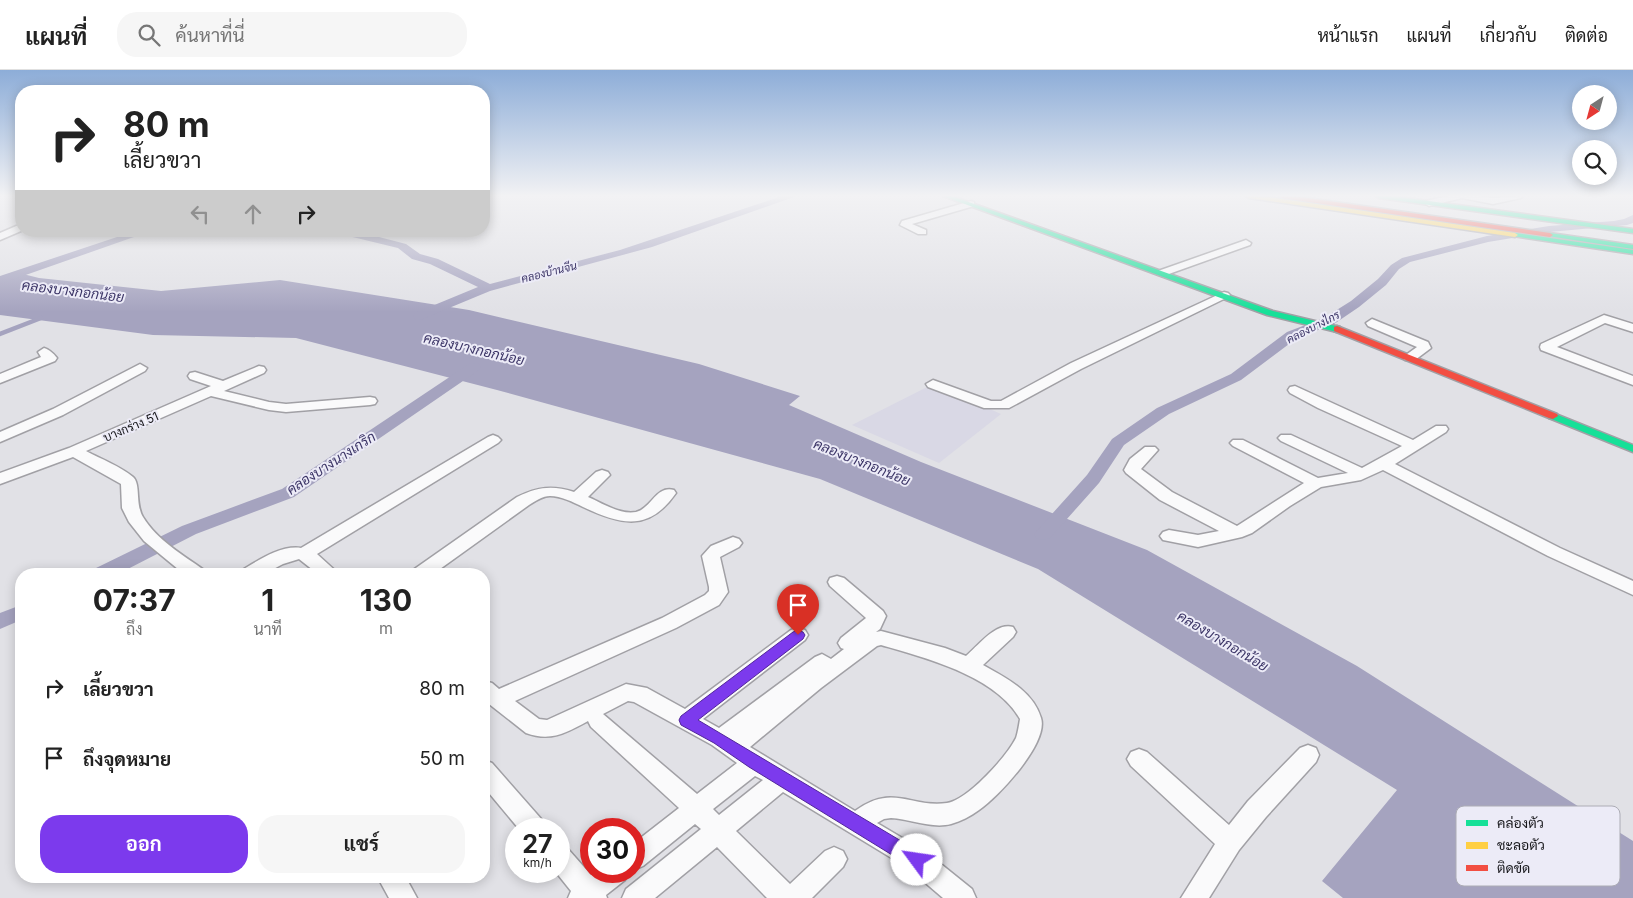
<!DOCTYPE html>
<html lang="th">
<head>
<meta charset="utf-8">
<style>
  :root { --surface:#fff; --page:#f6f6f6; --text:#222; --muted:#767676; --line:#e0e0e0; --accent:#7c3aed }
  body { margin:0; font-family:Inter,Sarabun,sans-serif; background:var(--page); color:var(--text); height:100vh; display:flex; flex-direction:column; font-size:19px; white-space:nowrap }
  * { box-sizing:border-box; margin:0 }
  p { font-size:16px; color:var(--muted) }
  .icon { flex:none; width:28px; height:28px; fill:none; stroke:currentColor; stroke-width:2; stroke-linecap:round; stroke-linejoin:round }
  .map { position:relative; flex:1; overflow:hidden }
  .sheet { position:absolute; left:15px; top:498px; width:475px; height:315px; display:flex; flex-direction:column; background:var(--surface); border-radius:20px; box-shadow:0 2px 12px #0003 }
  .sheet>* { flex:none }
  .top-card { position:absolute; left:15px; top:15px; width:475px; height:152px; border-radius:20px; box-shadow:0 2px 12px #0003; background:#fff; color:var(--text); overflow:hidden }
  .needle { width:32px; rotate:216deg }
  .fabs { position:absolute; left:1572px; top:15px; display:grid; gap:10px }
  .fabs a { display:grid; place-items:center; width:45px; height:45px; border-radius:50%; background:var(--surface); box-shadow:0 2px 12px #0003; font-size:25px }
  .speed { position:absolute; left:505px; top:748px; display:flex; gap:10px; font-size:25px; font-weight:700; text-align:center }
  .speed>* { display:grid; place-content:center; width:65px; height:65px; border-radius:50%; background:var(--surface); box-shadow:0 2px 12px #0003; line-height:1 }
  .speed small { font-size:12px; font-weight:400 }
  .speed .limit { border:8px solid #d22; background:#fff; color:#111 }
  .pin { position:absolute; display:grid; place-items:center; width:42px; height:42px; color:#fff; margin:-51px -21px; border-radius:50% 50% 50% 0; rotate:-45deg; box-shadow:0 0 5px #0007 }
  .pin .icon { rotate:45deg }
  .me { position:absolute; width:55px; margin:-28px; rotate:301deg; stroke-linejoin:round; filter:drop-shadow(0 0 4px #0008) }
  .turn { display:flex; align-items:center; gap:18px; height:105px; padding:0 25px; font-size:22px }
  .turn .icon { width:65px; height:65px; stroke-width:2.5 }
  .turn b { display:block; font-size:35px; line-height:42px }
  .lanes { display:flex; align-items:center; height:48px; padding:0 25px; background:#0003; justify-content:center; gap:25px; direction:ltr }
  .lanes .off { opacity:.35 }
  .eta { display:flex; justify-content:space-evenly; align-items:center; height:85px; text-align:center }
  .eta b { font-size:30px; font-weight:700; line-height:35px }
  .button { display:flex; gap:10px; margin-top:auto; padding:10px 25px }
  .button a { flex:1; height:58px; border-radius:20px; background:var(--accent); color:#fff; font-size:20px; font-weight:700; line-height:58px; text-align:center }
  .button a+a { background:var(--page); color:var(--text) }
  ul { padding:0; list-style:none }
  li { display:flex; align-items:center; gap:15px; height:70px; padding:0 25px }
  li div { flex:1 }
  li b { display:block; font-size:19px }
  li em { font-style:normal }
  header { display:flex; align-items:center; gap:30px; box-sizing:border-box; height:70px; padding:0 25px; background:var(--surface); border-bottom:1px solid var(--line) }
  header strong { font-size:24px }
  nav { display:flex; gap:28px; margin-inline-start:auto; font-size:18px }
  .search { width:350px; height:45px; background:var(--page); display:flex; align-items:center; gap:12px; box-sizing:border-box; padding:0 18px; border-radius:20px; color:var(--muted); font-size:19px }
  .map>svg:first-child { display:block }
  .built { fill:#d9d8e5 }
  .water { fill:#a5a3bf }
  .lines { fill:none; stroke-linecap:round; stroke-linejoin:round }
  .stream { stroke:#a5a3bf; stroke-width:4.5 }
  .canal { fill:#a5a3bf; fill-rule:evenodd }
  .street-casing { stroke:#a1a0a5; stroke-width:3 }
  .fast-casing { stroke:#a1a0a5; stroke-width:3 }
  .slow-casing { stroke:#a1a0a5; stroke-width:3 }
  .jam-casing { stroke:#a1a0a5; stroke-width:3 }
  .street { fill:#fafafb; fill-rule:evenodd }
  .fast { fill:#16e098; fill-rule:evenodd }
  .slow { fill:#ffcf43; fill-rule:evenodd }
  .jam { fill:#f24e42; fill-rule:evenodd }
  .route { fill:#7c3aed; stroke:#51269a }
  .labels { text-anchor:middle; stroke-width:4; stroke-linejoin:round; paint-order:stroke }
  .far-water-label { font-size:11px; font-style:italic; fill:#3b3466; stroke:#ecebf7 }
  .street-label { font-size:12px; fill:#18181c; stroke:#ecebf7 }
  .water-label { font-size:14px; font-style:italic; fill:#3b3466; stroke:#ecebf7 }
  .key { fill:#ecebf7; stroke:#acacb5; stroke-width:1 }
  .key-label { font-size:14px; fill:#18181c }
</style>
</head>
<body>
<header>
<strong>แผนที่</strong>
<div class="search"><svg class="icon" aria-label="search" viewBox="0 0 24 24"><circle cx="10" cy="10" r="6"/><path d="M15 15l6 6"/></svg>ค้นหาที่นี่</div>
<nav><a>หน้าแรก</a><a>แผนที่</a><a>เกี่ยวกับ</a><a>ติดต่อ</a></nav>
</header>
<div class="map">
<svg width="1633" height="828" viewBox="0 0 1633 828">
  <rect width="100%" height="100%" fill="#e1e1e6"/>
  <path class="built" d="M933,314l68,30 -62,49 -87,-38z"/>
  <path class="water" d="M19,203l20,5 122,13 119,-11 189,30 230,54 101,32 -11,9 132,57 226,88 210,116 276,175v57h-290l-21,-17 75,-91 -359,-221 -218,-90 -323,-89 -201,-52 -143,-3 -153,-20v-37z"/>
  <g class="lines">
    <path class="stream" d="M0,264l41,-16"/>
    <path class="canal" d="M782,126h15l-145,51 -162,44 -70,29 -5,-1 -2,-3 2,-3 63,-26 -48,-23 -18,-5 -14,-11 -62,-15 -1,-2h21l50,13 14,10 18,5 52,25 130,-34z
      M1633,145v8l-6,2 -78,7 -61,10 -78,20 -11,7 -13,16 -27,22 -25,17 -37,14 -56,42 -72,34 -45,31 -25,38 -49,55 -7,2 -7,-2 -2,-4 53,-59 25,-36 45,-31 74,-34 56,-42 37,-14 27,-17 27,-22 13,-14 11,-7 85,-22 62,-10 65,-5 10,-2z
      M135,161h16l-151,53v-8z
      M474,293l5,1 2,3 -2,3 -185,127 -98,37 -78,40h-27l3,-5 88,-43 100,-37 187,-125z
      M21,535v15l-21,9v-16z"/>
    <defs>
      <path id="street" d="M1448,126h31l14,2 30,-2 -2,2 -28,6 -31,-6 -33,8 -5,-3 2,-2z
        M971,131l3,1v4l-62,18 14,6v4h-8l-18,-9 2,-4z
        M21,154v7l-21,9v-7z
        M1246,170l5,3 -1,2 -84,30 -4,1 -6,-3 2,-2z
        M1224,222l4,1 2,2 -2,2 -147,72 -72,39h-25l-56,-21 -2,-3 7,-4 58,21h10l70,-38z
        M1604,245l29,9v8l-28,-9 -48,24 76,29v9l-92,-35 -1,-3 1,-3z
        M1372,249l56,23 3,6 -16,12h-10l-2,-3 14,-10 -49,-21 -2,-3z
        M44,278c6,2 9,5 13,10l-2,3 -55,22v-9l41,-17 -3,-5z
        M140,294l7,4 -2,3 -82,44 -63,27v-10l53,-23z
        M259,296l5,1 2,3 -2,3 -40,18 45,11 17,2 84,-7 5,1 2,3 -2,3 -5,1 -84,7 -17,-2 -58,-14 -125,55c15,8 34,15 47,26 8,7 2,27 10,40 14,23 40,38 61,53l2,4h-22l-40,-33 -15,-19 -7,-14 -1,-24 -48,-27 -73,27v-11l69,-25 142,-62 -21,-7 -2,-3 2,-3 5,-1 28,9z
        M1295,316l118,54 23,-14h10l2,3 -2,3 -51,32 165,84 73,33v14l-85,-39 -165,-86 -22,10 -40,7 -31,19 -38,27 -10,4 -44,10 -35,-7 -3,-4 3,-4 6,-2 29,5 21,-4 -59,-31 -34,-27 -2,-3 6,-11 15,-12h10l3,3 -17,19 31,23 65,34 67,-43 -71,-37 -3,-3 3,-3h10l75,38 30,-5 -67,-32 -3,-3 3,-3h10l71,33 40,-22 -84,-38 -28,-15 -2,-3 2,-3z
        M493,365l5,2 3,3 -3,3 -181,111 22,20h-21l-19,-15 -16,5 -19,10h-24l2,-4c17,-10 39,-25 59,-22l187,-111z
        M602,400l6,2 2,3 -22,22c14,6 32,18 48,15 16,-4 20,-27 38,-22l2,3c-27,39 -55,32 -93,14 -10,-5 -22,-11 -33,-11 -7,0 -15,5 -21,9l-96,69h-22l2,-4 104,-73c21,-10 35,-12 57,-5l22,-20z
        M733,467l6,2 3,4 -3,4 -19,10 8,35 -9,13 -43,23 -161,73 24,18 8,1 79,-36 21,4 38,21 106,-79 7,-2 7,2 3,5 -3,5 -102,79 16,9 96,-71 7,-3 9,5 13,-10 -3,-1 -3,-5 3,-5 25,-20 -36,-32 -2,-4 2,-4 7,-2 7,2 39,33 3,5 -6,13 -4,3 5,-1 64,17 21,8c13,-11 30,-34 47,-29l3,5 -3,5 -30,28c23,13 50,26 58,53 8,25 -43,79 -62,92 -8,6 -18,11 -28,14 -19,5 -41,-5 -60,-6l-7,1 -7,4 49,29 46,37 4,9h-33l-35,-30 -125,-76 -47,39 54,53 35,-33 9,-4 9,4 4,8 -4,8 -31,31h-45l-50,-51 -62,51h-33l4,-9 75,-60 -6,-5 -52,42 -9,4v-27l45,-35 -88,-81 -3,-6c-22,12 -37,21 -62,12l-42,-33v-19l8,2 7,6 163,-71 43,-23 4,-4v-4l-7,-31 9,-10zM881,575c45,13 115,31 139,74 -1,6 -2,13 -4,19 -9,18 -48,62 -69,65 -37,5 -54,-20 -92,8l-105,-64 71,-59 56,-42zM628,631l6,1 78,43 25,18 -40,31 -94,-80zM755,706l8,4 -44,35 -6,-6z
        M1308,675l8,3 3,7 -3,7 -50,55 -27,33 -30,48h-28l34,-54 -84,-78 -4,-7 4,-7 8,-3 8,3 82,73 19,-24 52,-53z
        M484,690l8,3 51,58 3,8h-27l-35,-42z
        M559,775l9,4 23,26 4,-4h34l-4,9 -19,15 1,3h-39l3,-7 -16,-20h4z
        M377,806h28l12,22h-28z"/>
      <path id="fast" d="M943,126h9l321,115 67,16 1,2 -4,3 -70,-17z
        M1376,126h16l241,33v4l-254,-35z
        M1515,163l118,17v4l-120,-18 -1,-1z
        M1550,163l83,12v4l-85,-13 -1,-1z
        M1553,343l80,32v7l-84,-34 -1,-2z"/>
      <path id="slow" d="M1246,126h15l254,37 3,2 -3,2 -266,-39z"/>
      <path id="jam" d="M1279,126h15l256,37 3,2 -3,2 -268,-39z
        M1337,256l220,88 1,2 -5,3 -4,-1 -215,-87v-4z"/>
    </defs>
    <use href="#street" class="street-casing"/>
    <use href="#fast" class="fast-casing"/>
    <use href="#slow" class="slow-casing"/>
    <use href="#jam" class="jam-casing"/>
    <use href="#street" class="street"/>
    <use href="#fast" class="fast"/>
    <use href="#slow" class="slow"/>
    <use href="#jam" class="jam"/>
  </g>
  <linearGradient id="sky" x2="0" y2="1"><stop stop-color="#8dadd8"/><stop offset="0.52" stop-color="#f2f2f4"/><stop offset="1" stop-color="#f2f2f4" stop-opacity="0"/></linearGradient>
  <rect width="1633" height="242" fill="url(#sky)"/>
  <path class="route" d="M798,560l5,2 2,3 -2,4 -105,81 225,134 3,6 -3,6 -6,2 -7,-2 -161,-99 -35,-24 -33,-18 -2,-5 2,-4 112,-84z"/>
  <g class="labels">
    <g class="far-water-label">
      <text transform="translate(549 202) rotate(-14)" y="4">คลองบ้านจีน</text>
      <text transform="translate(1313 257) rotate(-27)" y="4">คลองบางไกร</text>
    </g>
    <g class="street-label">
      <text transform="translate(131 357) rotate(-23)" y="4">บางกร่าง 51</text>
    </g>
    <g class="water-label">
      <text transform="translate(73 221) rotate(7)" y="5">คลองบางกอกน้อย</text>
      <text transform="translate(474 279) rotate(13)" y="5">คลองบางกอกน้อย</text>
      <text transform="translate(862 392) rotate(22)" y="5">คลองบางกอกน้อย</text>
      <text transform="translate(331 393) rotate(-33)" y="5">คลองบางนางเกริก</text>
      <text transform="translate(1223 571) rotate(31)" y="5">คลองบางกอกน้อย</text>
    </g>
  </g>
  <rect x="1456" y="736" width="164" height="80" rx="8" class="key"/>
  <rect x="1466" y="750" width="22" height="6" fill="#16e098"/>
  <rect x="1466" y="772" width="22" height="7" fill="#ffcf43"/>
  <rect x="1466" y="795" width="22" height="6" fill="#f24e42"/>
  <g class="key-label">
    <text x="1497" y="758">คล่องตัว</text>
    <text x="1497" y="780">ชะลอตัว</text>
    <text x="1497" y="803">ติดขัด</text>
  </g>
</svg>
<div class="fabs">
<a><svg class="needle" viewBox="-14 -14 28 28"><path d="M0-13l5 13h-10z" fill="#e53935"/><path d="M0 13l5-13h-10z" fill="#767676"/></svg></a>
<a><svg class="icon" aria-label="search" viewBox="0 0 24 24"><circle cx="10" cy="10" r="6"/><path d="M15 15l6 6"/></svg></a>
</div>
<div class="speed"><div>27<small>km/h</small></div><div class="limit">30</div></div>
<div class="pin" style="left:798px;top:565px;background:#d93025"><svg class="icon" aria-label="arrive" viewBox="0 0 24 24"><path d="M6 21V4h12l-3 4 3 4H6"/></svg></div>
<svg class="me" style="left:917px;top:790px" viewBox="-20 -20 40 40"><circle r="19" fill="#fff"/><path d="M0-13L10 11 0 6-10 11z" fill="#7c3aed"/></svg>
<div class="top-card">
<div class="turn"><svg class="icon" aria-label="right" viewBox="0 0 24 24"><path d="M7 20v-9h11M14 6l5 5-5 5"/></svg><div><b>80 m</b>เลี้ยวขวา</div></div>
<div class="lanes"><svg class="icon off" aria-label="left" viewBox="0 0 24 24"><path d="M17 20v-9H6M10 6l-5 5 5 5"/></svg><svg class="icon off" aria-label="ahead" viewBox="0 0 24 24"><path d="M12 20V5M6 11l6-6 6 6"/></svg><svg class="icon" aria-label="right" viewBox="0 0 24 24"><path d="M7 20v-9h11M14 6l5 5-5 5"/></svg></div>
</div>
<section class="sheet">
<div class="eta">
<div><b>07:37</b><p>ถึง</p></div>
<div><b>1</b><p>นาที</p></div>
<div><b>130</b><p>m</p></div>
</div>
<ul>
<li><svg class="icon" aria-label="right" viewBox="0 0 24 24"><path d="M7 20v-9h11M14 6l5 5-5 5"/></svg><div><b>เลี้ยวขวา</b></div><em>80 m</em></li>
<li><svg class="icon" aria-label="arrive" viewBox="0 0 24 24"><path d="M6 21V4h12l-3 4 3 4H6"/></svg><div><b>ถึงจุดหมาย</b></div><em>50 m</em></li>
</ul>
<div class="button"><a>ออก</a><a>แชร์</a></div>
</section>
</div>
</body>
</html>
